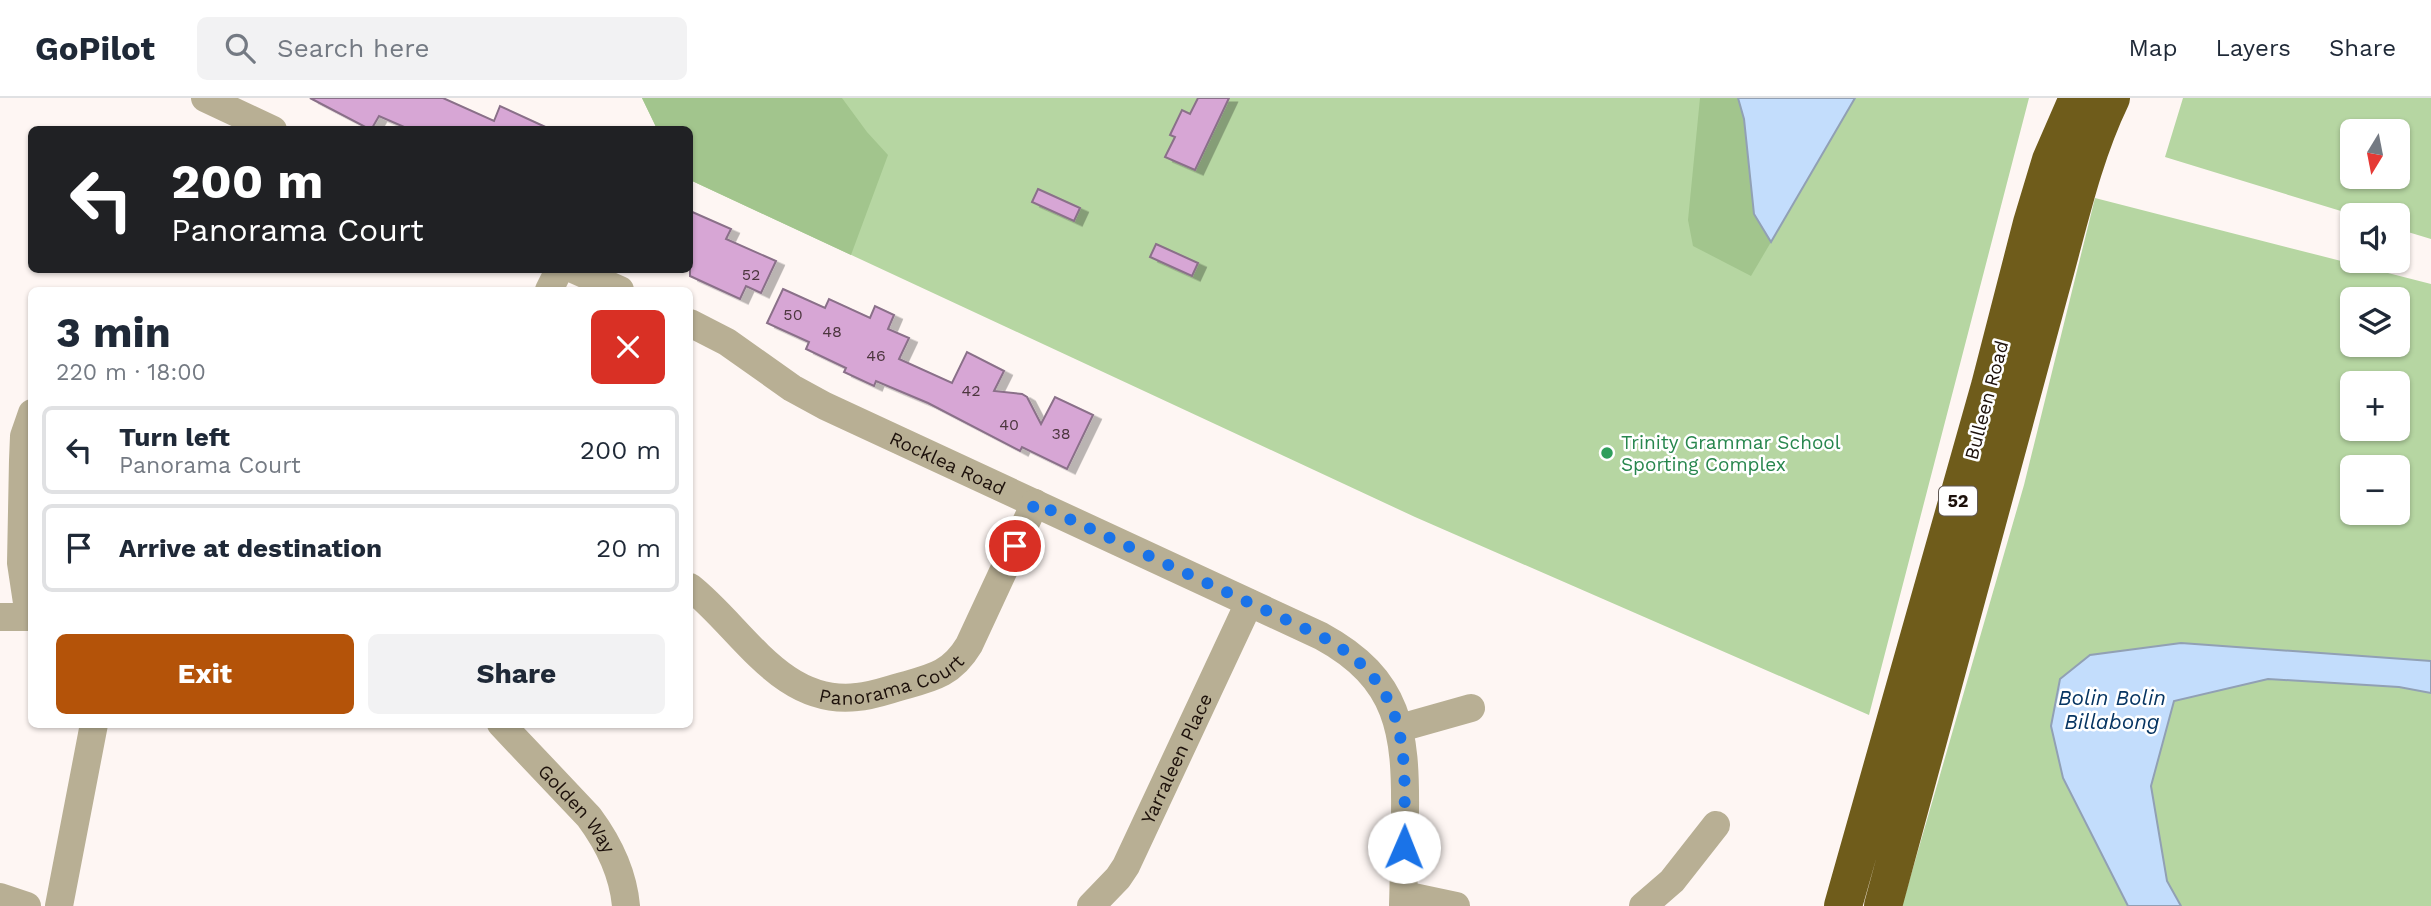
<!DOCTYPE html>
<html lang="en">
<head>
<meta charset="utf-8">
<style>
  :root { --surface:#fff; --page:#f2f2f3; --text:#1f2937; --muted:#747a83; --line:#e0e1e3; --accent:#b45309 }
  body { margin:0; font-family:"Work Sans",sans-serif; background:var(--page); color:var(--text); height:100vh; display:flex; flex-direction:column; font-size:26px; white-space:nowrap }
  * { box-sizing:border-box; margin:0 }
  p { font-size:23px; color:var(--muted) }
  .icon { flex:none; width:38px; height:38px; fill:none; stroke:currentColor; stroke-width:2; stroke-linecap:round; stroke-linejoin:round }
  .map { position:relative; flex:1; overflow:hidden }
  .drawer { position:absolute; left:28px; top:189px; width:665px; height:441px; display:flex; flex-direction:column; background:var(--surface); border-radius:10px; box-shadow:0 2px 5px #0004 }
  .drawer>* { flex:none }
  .hud { position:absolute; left:28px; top:28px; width:665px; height:147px; border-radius:10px; box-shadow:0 2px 5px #0004; background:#202124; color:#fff; overflow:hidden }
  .needle { width:46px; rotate:190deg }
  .fabs { position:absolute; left:2340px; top:21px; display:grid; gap:14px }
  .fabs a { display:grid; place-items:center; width:70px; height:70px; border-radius:10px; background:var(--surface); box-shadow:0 2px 5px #0004; font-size:35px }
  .pin { position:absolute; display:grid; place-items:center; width:60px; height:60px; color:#fff; margin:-30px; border:4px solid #fff; border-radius:50%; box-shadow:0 2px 7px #0007 }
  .me { position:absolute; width:77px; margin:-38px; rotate:1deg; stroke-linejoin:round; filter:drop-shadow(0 0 5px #0008) }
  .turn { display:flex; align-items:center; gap:24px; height:147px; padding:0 28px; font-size:32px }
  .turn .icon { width:91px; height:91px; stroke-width:2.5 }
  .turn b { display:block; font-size:49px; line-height:60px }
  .round { display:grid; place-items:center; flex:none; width:74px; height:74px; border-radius:10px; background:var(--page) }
  .head { display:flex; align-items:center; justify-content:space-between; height:119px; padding:0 28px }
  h1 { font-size:42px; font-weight:700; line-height:52px }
  .action { display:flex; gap:14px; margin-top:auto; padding:14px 28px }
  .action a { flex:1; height:80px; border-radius:10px; background:var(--accent); color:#fff; font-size:28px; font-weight:700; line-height:80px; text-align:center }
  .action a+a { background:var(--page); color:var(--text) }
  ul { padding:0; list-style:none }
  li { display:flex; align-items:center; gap:21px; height:88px; margin:0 14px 10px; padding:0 14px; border:4px solid var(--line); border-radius:10px }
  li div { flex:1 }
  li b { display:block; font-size:26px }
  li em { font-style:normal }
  header { display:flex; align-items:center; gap:42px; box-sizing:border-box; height:98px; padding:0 35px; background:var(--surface); border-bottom:2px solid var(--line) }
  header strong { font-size:33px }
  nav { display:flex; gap:38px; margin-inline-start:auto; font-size:24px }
  .search { width:490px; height:63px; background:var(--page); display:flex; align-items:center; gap:18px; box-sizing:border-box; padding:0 24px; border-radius:10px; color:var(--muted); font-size:26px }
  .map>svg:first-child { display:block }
  .green { fill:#b6d6a2; fill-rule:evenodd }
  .forest { fill:#a2c58d }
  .water { fill:#c3ddfc; stroke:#91a0b4; stroke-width:2 }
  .building { fill:#d7a6d5; stroke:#8a7089; stroke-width:2; filter:url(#shadow) }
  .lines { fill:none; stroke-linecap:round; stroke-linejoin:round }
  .minor { stroke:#b8af94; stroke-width:28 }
  .highway { stroke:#6f5c1b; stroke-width:38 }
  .route { stroke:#1a73e8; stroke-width:12; stroke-dasharray:0 21.6 }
  .leisure-dot { fill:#2e9e5b; stroke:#fff; stroke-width:2.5 }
  .labels { text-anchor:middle; stroke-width:5; stroke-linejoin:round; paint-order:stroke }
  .number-label { font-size:16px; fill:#4c363e }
  .shield { fill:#fff; stroke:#615854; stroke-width:2 }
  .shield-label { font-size:18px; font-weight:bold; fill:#1d110b }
  .street-label { font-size:19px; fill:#1d110b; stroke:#fff }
  .leisure-label { font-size:19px; fill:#27864d; stroke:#fff; text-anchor:start }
  .water-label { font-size:21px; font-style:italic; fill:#073562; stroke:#fff }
</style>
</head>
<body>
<header>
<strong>GoPilot</strong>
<div class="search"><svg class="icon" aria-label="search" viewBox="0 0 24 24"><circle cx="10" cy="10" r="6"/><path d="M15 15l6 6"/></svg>Search here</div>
<nav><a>Map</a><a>Layers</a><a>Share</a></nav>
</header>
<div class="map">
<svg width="2431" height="808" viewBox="0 0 2431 808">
  <defs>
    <filter id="shadow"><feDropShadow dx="8" dy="4.5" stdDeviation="0" flood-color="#0004"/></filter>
  </defs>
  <rect width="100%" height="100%" fill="#fef6f3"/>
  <path class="green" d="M642,0h1387l-160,617 -454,-198 -725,-337v-50l-33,-1z
    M2183,0h248v141l-33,-10v-14h-44l-189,-58zM2352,33h46v46h-46z
    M2095,100l336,86v622h-529l122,-421zM2352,201h46v46h-46zM2352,285h46v46h-46zM2352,369h46v46h-46z"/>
  <path class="forest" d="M642,0h200l25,34 21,23 -37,100 -161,-75v-50l-33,-1z
    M1700,0h38l6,21 10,95 17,28 -20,34 -58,-30 -5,-26z"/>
  <path class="water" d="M1738,0h117l-84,144 -17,-28 -10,-95z
    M2181,545l250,18v32l-32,-6 -131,-8 -94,22 -23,85 16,95 14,25h-53l-65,-128 -12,-52 9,-47 30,-24z"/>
  <path class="building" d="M310,0h133l51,23 6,-15 52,24h-141l-32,-14 -8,14z
    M1198,0h31l-34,72 -30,-13 10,-20 -5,-2 12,-25 8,4z
    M1038,91l42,19 -6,13 -42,-19z
    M690,113l41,18 -5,10 50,22 -15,32 -15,-7 -6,13 -50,-23z
    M1156,146l42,19 -6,13 -42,-19z
    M783,191l42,19 4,-9 41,19 5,-12 19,9 -6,14 21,9 -10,21 53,24 15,-31 37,19 -10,20 28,3 5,3 14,27 14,-27 38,18 -26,54 -45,-22 -2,4 -92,-48 -52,-22 -2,5 -30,-14 2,-4 -40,-19 3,-7 -42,-19z"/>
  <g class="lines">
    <g class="minor">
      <path d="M205,0l68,32"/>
      <path d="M575,172l45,20"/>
      <path d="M549,192l10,-20"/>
      <path id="s1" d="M690,225l37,19 65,46 33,18 496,230c79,43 85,96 84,178 -1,31 -1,61 -2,92"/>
      <path id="s2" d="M690,489c52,41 91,119 167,110 14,-1 28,-6 42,-10 32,-9 52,-12 70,-42l66,-142"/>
      <path d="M29,518l-8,-53 2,-103 1,-24 8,-23"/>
      <path d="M0,519h32"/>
      <path id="s3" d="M501,626l88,93c20,27 34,55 37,89"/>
      <path d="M1400,630l71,-20"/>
      <path d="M1404,797l52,11"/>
      <path d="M0,799l27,9"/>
      <path d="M59,808l35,-182"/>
      <path id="s4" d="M1091,808l27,-28 8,-12 123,-263"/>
      <path d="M1643,808l29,-25 44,-56"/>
    </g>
    <path class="highway" d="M1843,808l147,-520 42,-163 19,-63 27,-62
      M1883,808l167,-616c18,-64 32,-132 61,-192"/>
  </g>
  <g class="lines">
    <path class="route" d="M1015,448l20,-43 286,133c93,50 84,120 83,211"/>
  </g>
  <circle class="leisure-dot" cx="1607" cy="355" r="7"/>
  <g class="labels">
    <g class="number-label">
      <text x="751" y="182">52</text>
      <text x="793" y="222">50</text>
      <text x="832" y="239">48</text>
      <text x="876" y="263">46</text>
      <text x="971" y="298">42</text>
      <text x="1009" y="332">40</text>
      <text x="1061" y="341">38</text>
    </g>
    <rect class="shield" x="1939" y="388.5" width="38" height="29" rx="5"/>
    <g class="shield-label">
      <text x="1958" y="409">52</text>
    </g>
    <g class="street-label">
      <text transform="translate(1986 302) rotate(-75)" y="7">Bulleen Road</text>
      <text dy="7" stroke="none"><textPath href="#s1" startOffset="294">Rocklea Road</textPath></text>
      <text dy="7" stroke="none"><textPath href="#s2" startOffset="245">Panorama Court</textPath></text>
      <text dy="7" stroke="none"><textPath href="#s4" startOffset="172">Yarraleen Place</textPath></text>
      <text dy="7" stroke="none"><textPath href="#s3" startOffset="114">Golden Way</textPath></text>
    </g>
    <g class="leisure-label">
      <text x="1621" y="351">Trinity Grammar School<tspan x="1621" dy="22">Sporting Complex</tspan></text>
    </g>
    <g class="water-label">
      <text x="2112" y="607">Bolin Bolin<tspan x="2112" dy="24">Billabong</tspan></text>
    </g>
  </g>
</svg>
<div class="fabs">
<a><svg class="needle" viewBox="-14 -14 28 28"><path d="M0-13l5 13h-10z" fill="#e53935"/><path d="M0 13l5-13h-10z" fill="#747a83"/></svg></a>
<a><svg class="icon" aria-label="sound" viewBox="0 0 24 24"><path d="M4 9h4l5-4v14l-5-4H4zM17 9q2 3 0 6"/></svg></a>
<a><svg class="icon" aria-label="layers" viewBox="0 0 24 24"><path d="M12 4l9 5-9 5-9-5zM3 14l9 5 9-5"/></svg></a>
<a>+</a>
<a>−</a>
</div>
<div class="pin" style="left:1015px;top:448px;background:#d93025"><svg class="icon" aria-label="arrive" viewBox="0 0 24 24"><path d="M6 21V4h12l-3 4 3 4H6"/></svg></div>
<svg class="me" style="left:1404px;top:749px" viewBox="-20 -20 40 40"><circle r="19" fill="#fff"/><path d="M0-13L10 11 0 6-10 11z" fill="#1a73e8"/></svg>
<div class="hud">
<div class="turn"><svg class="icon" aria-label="left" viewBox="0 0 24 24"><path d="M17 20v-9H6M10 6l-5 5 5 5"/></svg><div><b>200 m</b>Panorama Court</div></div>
</div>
<section class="drawer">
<div class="head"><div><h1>3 min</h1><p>220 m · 18:00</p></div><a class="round" style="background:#d93025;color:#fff"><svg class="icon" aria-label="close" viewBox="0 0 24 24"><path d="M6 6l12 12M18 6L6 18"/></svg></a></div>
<ul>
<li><svg class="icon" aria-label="left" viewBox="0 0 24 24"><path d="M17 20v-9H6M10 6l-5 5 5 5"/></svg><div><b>Turn left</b><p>Panorama Court</p></div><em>200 m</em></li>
<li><svg class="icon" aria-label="arrive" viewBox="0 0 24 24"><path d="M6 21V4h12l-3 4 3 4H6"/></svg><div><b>Arrive at destination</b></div><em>20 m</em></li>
</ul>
<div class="action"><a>Exit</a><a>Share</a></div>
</section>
</div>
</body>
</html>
